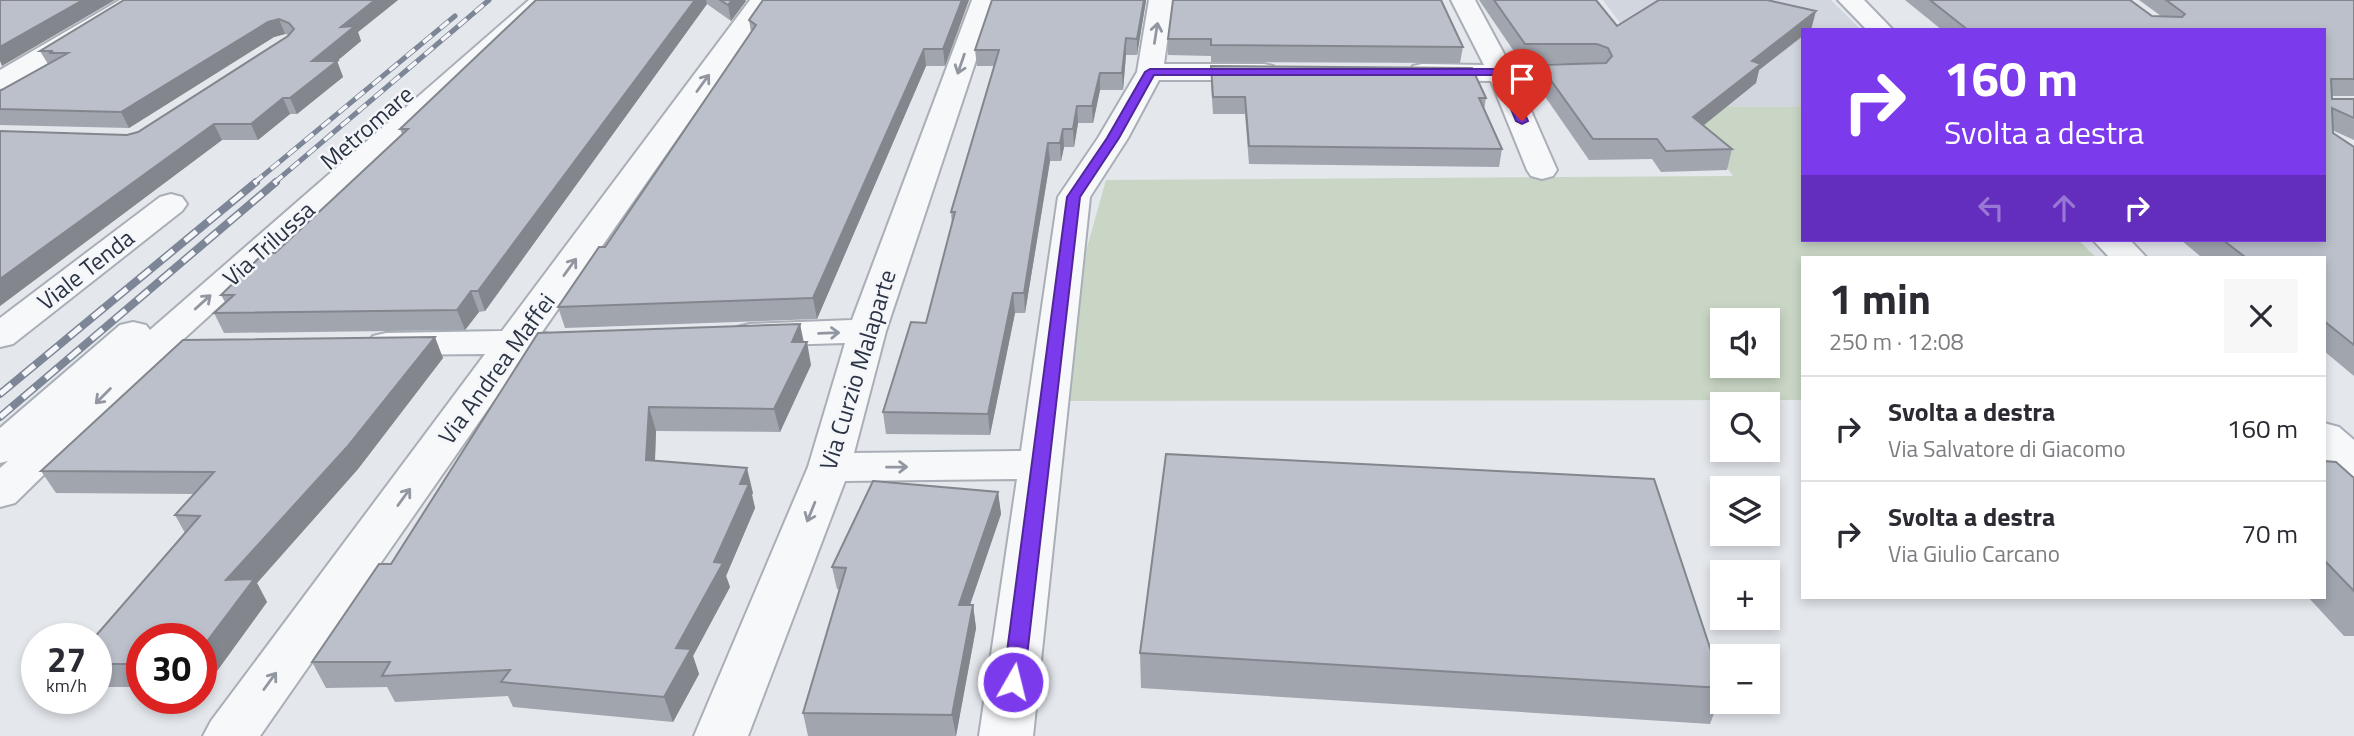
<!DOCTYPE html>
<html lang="it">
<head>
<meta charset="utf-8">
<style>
  :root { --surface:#fff; --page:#f7f7f7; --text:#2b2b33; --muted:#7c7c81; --line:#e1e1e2 }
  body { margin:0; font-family:"Titillium Web",sans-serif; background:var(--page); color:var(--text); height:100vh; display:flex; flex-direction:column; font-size:26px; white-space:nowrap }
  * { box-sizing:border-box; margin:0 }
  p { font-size:23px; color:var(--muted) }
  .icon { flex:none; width:38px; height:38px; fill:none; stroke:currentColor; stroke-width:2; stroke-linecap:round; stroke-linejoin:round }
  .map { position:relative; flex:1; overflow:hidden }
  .panel { position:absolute; left:1801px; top:256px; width:525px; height:343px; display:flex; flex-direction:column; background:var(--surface); border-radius:0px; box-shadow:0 4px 10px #0003 }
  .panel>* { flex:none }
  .guide { position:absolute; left:1801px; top:28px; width:525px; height:214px; border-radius:0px; box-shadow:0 4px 10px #0003; background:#7c3aed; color:#fff; overflow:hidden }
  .tools { position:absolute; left:1710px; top:308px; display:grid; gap:14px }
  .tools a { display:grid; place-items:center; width:70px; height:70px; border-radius:0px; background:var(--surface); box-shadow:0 4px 10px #0003; font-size:35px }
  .speed { position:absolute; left:21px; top:623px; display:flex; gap:14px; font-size:35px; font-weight:700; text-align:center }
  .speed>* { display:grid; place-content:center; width:91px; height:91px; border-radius:50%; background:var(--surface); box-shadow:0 4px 10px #0003; line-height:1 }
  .speed small { font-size:18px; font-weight:400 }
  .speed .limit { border:10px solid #d22; background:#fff; color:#111 }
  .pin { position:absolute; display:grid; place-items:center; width:60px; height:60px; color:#fff; margin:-72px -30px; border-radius:50% 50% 50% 0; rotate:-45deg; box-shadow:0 0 7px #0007 }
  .pin .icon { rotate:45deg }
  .me { position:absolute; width:77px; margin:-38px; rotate:8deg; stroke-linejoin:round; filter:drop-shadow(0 0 5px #0008) }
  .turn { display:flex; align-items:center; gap:24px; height:147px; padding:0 28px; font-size:32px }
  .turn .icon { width:91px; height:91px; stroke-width:2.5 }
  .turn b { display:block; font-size:49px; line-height:60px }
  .lanes { display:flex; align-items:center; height:66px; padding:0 28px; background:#0003; justify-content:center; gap:35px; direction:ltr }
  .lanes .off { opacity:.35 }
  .round { display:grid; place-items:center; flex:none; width:74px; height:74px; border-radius:0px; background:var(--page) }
  .summary { display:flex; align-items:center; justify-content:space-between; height:119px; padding:0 28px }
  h1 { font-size:42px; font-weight:700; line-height:52px }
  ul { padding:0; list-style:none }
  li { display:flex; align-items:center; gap:21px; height:105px; padding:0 28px; border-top:2px solid var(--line) }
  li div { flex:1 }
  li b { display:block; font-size:26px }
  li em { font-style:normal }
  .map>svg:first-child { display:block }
  .built { fill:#d2d6de }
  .green { fill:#c9d6c5; fill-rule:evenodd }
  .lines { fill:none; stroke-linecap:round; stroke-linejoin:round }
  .minor-casing { stroke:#a9aeb7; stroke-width:4 }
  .minor { fill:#f7f8fa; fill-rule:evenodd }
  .rail-far1-casing { stroke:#7d8696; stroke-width:5 }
  .rail-casing { stroke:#7d8696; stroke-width:8 }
  .rail-far1 { stroke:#f4f6f9; stroke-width:3.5; stroke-dasharray:11; stroke-linecap:butt }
  .rail { stroke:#f4f6f9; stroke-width:5; stroke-dasharray:15; stroke-linecap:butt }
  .wall { fill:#a1a5ae }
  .shaded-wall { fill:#83868d }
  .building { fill:#bbc0ca; stroke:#83868d; stroke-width:2 }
  .oneway { stroke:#9196a0 }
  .route { fill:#7c3aed; stroke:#51269a; stroke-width:2 }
  .labels { text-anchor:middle; stroke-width:5; stroke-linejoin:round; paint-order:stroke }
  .street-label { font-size:24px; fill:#2b3445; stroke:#f4f6f9 }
</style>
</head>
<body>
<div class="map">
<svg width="2354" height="736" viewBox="0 0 2354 736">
  <rect width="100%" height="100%" fill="#e4e7ec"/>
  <path class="built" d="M1603,0h228l30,30h-59v77l-120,-1z"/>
  <path class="green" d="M1682,106l120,1v133h276l18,17h-294v143l-733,1 17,-150 20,-71 627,-4zM1722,320h46v46h-46z"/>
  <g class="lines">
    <defs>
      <path id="minor" d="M120,0h29l-139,87 -10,2v-19z
        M529,0h26l-390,356 -150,147 -15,4v-39l8,-7 -8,2v-35l120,-103 13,-3 13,3 4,5z
        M750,0h24l-232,332 7,2 6,8 -6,8 -22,3 -267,383h-57l8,-15 274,-367 -99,1 -13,-3 -6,-8 6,-8 13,-3 116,-2z
        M972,0h24l-110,331 -32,122 167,-2 37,-254 40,-59 39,-66 12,-72h24l-9,64h100l9,2 4,6 -4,6 -9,2h-105l-31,58 -38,59 -57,539h-54l38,-257 -172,2 -97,255h-54l114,-269 37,-124 -95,3 -13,-3 -6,-8 6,-8 13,-3 102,-4z
        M1451,0h24l35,65 83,1 9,2 4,6 -4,6 -9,2 -75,-1 39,89 -4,6 -11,3 -11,-3 -4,-6 -36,-89 -69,-1 -9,-2 -4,-6 4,-6 9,-2 62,1z
        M1838,0h26l29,30h-26z
        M171,194l11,3 5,7 -5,7 -169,133 -13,3v-29l160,-121z
        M2093,240h37l16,17h-37z
        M2324,423l15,4 15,13v37l-15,-4 -15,-14z"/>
    </defs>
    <use href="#minor" class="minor-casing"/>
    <use href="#minor" class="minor"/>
    <defs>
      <path id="rail-far1" d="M254,183l201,-167
        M274,183l215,-183"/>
      <path id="rail" d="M0,394l256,-212
        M0,417l276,-235"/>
    </defs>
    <use href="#rail-far1" class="rail-far1-casing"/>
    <use href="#rail" class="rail-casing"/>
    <use href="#rail-far1" class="rail-far1"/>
    <use href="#rail" class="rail"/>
  </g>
  <path class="wall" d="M398,0l-40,32 3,9 -24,20 6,16 -46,37h-7l-32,26h-36l-222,166v-175l127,4 11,-3 151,-97 -4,-1 -11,3 -145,91 -129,-3v-34l48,-27 -8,-13z
    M536,0h209l1,1 -15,20 -24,-17 -222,307 -6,1 -14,18 -241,3 -10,-20 11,-11 -4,-7 54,-42 127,-119 -2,-5z
    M969,0l-24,66h-19l-109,253 -252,9 -7,-21 47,-60 146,-215 -2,-12z
    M992,0h154l-9,55h-11l-3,35h-23l-7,33h-15l-4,24h-10l-3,14h-11l-25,152h-10l-25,122 -104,-1 -3,-22 43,-89 26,-98 -1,-13 43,-146h-17l-2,-16z
    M1173,0l290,47 -3,16 -249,-1v-6l-43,-1v-16z
    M1479,0h117l21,26 194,4 -52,40 -3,13 -53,42 29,24 -5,21 -66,2 -9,-13 -63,1 -52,-75 3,-20 54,-1 -72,-1z
    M1905,0h225l22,16h9l-22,-16h215v96h-22v3h22v41l-22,-10 1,3 21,14v229l-30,-25v-94h-114l-2,-1h-8l-19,-16h143v-210h-382z
    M1211,66l275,32 -2,12 18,39 -3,18 -250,-3 -4,-50h-32l-2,-31z
    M800,324l4,18 7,23 -31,67 -124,-1 -1,30 98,32 -1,2 3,13 -29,68 4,11 -37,69 6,18 -26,48 -160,-15 -5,-11 -113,6 -8,-15 -61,1 -14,-26 79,-98 147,-231z
    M443,358l-85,111 -101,114 10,19 -50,69h-16v-32h-59v48h-46v-48l89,-106 -10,-18 19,-21 -138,-1 -15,-22z
    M2324,461l30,17v158h-10l-36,-39h16z
    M998,492l3,22 -31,91h3l3,23 -20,108h-148l-5,-23 36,-123 -2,-1 -5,-22z
    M1140,653l582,31v9l-12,31 -569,-36z"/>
  <path class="shaded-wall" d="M83,0h32l-113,66 -2,-5v-14z
    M375,0h23l-40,32 3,9 -24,20 6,16 -46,37 -7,-16 22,-37 29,-34z
    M695,0h11l1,4 -222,307 -7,-20z
    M732,0h13l1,1 -15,20 -3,-16z
    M962,0h7l-24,66 -2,-17z
    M1144,0h2v1l-9,54v-16z
    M1816,11l-5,19h-9v6l-43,34 -3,13 -68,55 5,-21 59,-56z
    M279,19l6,15 -11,3 -145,91 -8,-16 147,-90z
    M1126,38v17l-3,35 -1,-17z
    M924,49l2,17 -109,253 -4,-21z
    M1100,73v17l-7,33 -1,-17z
    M283,98l7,16 -32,26 -7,-16z
    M1077,106l1,17 -4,24 -1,-18z
    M214,124l8,16 -222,166v-27z
    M1063,129l1,18 -3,14 -1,-18z
    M1048,143l2,18 -25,152 -1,-20z
    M471,291l8,21 -14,18 -8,-20z
    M1013,293l2,20 -25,122 -2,-21z
    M800,324l4,23 3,-5 4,23 -31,67 -6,-23 18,-67z
    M435,337l8,21 -85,111 -101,114 10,19 -50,69 -15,-23 24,-68z
    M649,407l7,24 -2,53 -8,-24z
    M747,468l6,25 -1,2 3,13 -29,68 4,11 -37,69 6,18 -26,48 -9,-25 12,-49 38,-86 26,-78z
    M998,492l3,22 -39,114 -3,-23z
    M973,605l3,23 -20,108 -4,-21z
    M142,652v25l-9,-13z"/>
  <path class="building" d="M0,0h83l-83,47z
    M124,0h251l-34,27 14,-1 -43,35h25l-47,37h-7l-32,26h-37l-214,155v-148l127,4 11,-3 150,-96 6,-7 -5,-6 -10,-4 -11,3 -147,90 -121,-3v-18l68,-38h-19l4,-2h-13z
    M536,0h159l-217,291h-7l-14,19 -243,3 20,-18h-13l43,-42h11l133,-124h-8z
    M720,0h12l-4,5z
    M763,0h199l-19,49h-19l-111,249 -255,9 41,-60h6l151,-222 -7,-5z
    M992,0h152l-7,39 -11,-1 -4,35h-22l-8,33h-15l-4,23h-10l-3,14h-12l-24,150h-11l-25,121 -105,-2 28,-90 15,1 29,-111h-4l48,-162h-24z
    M1173,0h268l22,47 -252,-2v-6h-43z
    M1494,0h102l21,26 42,-26h108l49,11 -64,50 9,3 -68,53 39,32 -66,2 -9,-12h-64l-53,-74 66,-2 6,-7 -4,-8 -11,-4h-72z
    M1930,0h200l22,16 30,1 3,-3 -19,-14h188v79h-23l1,20h22v19l-22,-10 1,25 21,14v198l-30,-24v-64h-79l-22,-17h101v-210h-356z
    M1211,66l261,2 14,30h-7l23,51 -253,-3 -4,-49h-32z
    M800,324l-8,18h15l-33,67 -125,-2 -3,53 101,8 -7,16h9l-35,78 9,1 -47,85 15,1 -27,48 -163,-15 9,-12 -128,6 8,-14h-78l67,-98h12l147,-231z
    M435,337l-88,110 -121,133 28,-1 -52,69 -1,-9h-59v13l-9,12h-37v-25h-3l107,-123 -25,-1 39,-43 -173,-1 142,-131z
    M1166,454l488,25 68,205v4l-582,-35z
    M2324,461l12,1 18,16v113l-30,-31z
    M873,481l125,11 -39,113h14l-21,110 -149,-2 43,-145 -14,-1z"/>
  <defs><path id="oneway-shaft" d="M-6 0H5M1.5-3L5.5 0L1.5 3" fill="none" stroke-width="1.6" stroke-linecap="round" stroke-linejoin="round" transform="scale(1.75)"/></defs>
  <g class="oneway">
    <use href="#oneway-shaft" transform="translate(1156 33) rotate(-81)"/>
    <use href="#oneway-shaft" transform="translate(961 64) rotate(109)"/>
    <use href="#oneway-shaft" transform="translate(703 83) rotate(-54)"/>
    <use href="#oneway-shaft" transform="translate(570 267) rotate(-54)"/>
    <use href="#oneway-shaft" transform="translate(203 302) rotate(-42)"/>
    <use href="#oneway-shaft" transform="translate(829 333) rotate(-2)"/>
    <use href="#oneway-shaft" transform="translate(103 396) rotate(135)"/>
    <use href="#oneway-shaft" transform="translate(897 467) rotate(-1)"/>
    <use href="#oneway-shaft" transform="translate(404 497) rotate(-54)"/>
    <use href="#oneway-shaft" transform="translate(811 512) rotate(112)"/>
    <use href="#oneway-shaft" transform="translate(270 681) rotate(-54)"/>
  </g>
  <path class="route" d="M1150,69h351l5,3 22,49 -6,3 -6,-3 -19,-46h-343l-35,63 -39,59 -56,485 -3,6h-15l-3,-6 64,-485 40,-59 38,-66z"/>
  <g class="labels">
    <g class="street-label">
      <text transform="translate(367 128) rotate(-41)" y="8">Metromare</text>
      <text transform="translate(269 244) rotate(-42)" y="8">Via Trilussa</text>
      <text transform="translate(86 270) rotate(-38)" y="8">Viale Tenda</text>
      <text transform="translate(497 369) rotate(-54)" y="8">Via Andrea Maffei</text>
      <text transform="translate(858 370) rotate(-73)" y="8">Via Curzio Malaparte</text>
    </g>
  </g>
</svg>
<div class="tools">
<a><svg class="icon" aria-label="sound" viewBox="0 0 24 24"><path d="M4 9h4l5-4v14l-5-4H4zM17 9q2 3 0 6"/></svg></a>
<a><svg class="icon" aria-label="search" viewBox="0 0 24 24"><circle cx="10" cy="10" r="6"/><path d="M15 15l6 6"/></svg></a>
<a><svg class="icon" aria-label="layers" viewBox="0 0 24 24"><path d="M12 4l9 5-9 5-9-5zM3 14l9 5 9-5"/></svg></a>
<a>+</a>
<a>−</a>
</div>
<div class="speed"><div>27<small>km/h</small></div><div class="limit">30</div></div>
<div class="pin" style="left:1522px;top:121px;background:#d93025"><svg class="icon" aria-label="arrive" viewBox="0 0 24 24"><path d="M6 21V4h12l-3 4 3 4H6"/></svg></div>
<svg class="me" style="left:1013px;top:682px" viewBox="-20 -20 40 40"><circle r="17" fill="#7c3aed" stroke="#fff" stroke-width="3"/><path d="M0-11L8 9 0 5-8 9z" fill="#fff"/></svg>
<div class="guide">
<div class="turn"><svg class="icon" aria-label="right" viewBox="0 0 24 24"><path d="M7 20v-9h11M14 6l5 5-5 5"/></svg><div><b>160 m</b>Svolta a destra</div></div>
<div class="lanes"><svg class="icon off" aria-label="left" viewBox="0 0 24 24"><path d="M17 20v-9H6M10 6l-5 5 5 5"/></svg><svg class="icon off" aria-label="ahead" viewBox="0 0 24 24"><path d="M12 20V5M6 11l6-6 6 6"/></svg><svg class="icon" aria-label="right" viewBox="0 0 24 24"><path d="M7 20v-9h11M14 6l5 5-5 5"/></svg></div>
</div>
<section class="panel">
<div class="summary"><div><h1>1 min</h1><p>250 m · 12:08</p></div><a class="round"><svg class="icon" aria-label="close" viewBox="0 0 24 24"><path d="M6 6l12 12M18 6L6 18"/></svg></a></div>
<ul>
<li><svg class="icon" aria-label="right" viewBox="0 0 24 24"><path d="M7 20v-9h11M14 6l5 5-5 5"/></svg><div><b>Svolta a destra</b><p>Via Salvatore di Giacomo</p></div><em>160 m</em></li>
<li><svg class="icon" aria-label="right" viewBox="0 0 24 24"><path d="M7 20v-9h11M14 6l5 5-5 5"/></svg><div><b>Svolta a destra</b><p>Via Giulio Carcano</p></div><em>70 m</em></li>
</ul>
</section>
</div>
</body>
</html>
